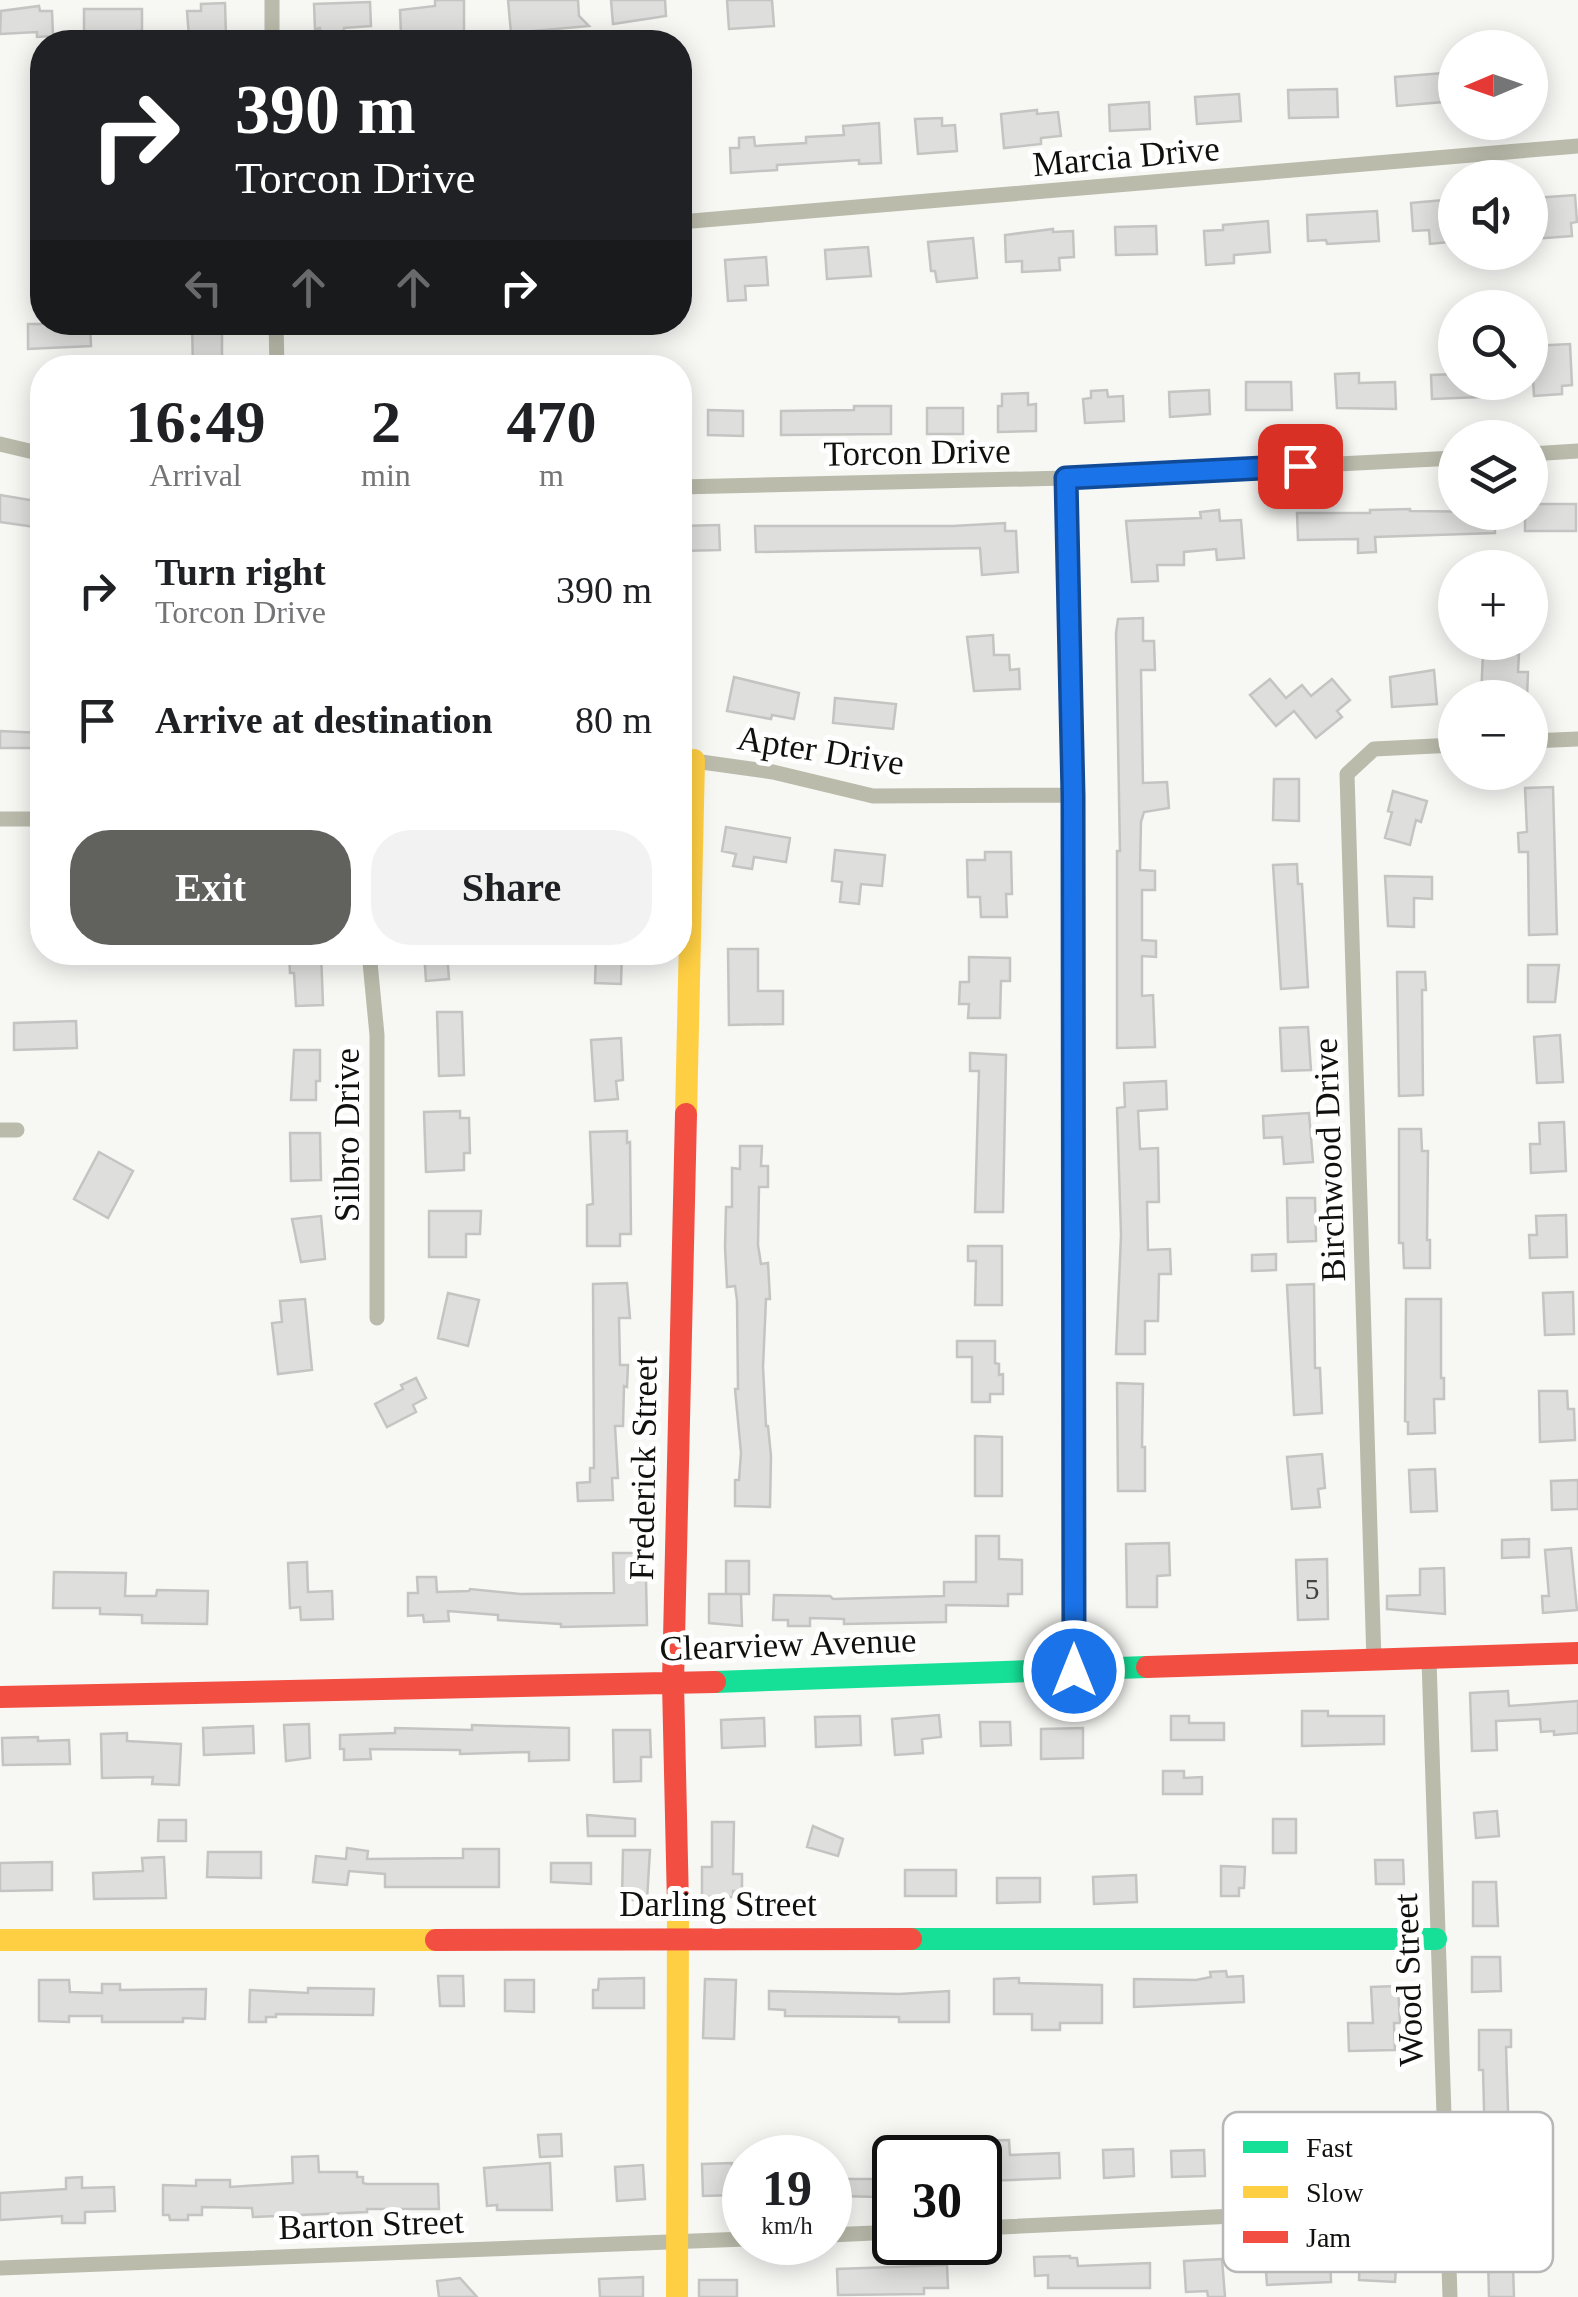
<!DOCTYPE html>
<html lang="en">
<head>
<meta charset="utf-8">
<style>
  :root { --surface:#fff; --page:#f2f2f2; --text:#202124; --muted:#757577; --accent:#61615e }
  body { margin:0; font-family:"Times New Roman",serif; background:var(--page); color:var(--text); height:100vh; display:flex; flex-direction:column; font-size:38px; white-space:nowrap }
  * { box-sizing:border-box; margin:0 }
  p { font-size:32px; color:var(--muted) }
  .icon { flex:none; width:55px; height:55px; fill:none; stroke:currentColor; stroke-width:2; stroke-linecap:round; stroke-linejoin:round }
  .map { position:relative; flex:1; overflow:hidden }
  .panel { position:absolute; left:30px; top:355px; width:662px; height:610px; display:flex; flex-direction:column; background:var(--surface); border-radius:40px; box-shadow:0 5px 25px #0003 }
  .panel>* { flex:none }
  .guide { position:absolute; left:30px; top:30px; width:662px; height:305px; border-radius:40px; box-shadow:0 5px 25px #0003; background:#202124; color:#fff; overflow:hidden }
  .needle { width:65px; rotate:268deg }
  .fabs { position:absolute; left:1438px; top:30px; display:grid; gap:20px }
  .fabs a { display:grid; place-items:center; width:110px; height:110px; border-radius:50%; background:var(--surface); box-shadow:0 5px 25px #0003; font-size:50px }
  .speed { position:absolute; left:722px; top:2135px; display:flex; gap:20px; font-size:50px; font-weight:700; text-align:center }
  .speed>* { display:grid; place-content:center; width:130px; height:130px; border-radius:50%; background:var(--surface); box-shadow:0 5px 25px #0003; line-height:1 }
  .speed small { font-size:25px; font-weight:400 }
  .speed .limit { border:5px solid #111; border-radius:15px; background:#fff; color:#111 }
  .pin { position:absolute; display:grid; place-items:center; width:85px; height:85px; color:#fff; margin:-42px; border-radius:20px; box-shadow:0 5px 15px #0006 }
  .me { position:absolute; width:110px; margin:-55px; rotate:0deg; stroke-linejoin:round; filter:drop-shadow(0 0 8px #0008) }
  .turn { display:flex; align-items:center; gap:35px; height:210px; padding:0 40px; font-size:45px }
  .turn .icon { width:130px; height:130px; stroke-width:2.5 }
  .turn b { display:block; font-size:70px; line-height:85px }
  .lanes { display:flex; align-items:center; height:95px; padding:0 40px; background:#0003; justify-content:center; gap:50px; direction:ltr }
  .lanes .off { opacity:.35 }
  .eta { display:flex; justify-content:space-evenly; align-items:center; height:170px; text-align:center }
  .eta b { font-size:60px; font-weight:600; line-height:70px }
  .primary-button { display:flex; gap:20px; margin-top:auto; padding:20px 40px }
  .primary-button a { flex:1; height:115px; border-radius:40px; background:var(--accent); color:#fff; font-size:40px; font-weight:600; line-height:115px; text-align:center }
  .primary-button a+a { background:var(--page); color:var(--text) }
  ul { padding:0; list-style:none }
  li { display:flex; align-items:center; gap:30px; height:130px; padding:0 40px }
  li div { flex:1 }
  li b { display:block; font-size:38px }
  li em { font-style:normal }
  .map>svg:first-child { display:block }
  .building { fill:#dededc; stroke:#c4c4c2; stroke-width:2.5 }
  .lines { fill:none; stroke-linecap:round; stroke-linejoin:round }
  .street { stroke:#babbab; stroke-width:15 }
  .fast { stroke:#16e098; stroke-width:22 }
  .slow { stroke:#ffcf43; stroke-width:22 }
  .jam { stroke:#f24e42; stroke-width:22 }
  .route-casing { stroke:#114b97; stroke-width:25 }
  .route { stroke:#1a73e8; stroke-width:18 }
  .labels { text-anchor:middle; stroke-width:10; stroke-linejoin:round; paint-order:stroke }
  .number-label { font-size:30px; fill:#444442 }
  .street-label { font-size:35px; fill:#10100e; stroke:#fff }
  .key { fill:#fff; stroke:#b7b7b7; stroke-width:2.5 }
  .key-label { font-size:28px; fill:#10100e }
</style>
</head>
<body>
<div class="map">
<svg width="1578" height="2297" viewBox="0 0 1578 2297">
  <rect width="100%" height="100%" fill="#f7f7f4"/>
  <path class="building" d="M435,0h29v33h-34v9h-26v-7h-3l-1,-25 35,-4z
    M508,0h70l1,16 10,10 -78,7z
    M611,0h54l1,16 -53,8z
    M727,0h45l2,26 -45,3z
    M370,2l1,24 -27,2v12l-23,1 -1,-13 -5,1 -1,-25z
    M225,3l1,33 -37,1 -2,-26h14v-7z
    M39,6l1,5h12l1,25 -16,1v-5l-37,2 1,-23z
    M84,9h58v22h-5v9l-53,1z
    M1455,72v29l-58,5 -2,-29z
    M1337,89l1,28 -49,1 -1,-28z
    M1239,94l2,27 -44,3 -2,-27z
    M1149,102l1,27 -40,2 -1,-26z
    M1037,110v4l21,-2 3,24 -20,2v6l-37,4 -3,-34z
    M942,118v8l13,-1 2,26 -39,3 -3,-35z
    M879,123l2,40 -22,1v-4l-82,5v5l-46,3 -1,-25h9v-10l15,-1 1,9 51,-3v-6l38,-2 -1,-9z
    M1575,195l2,27 -6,1 1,13 -40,3 -2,-37 6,-1 -1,-3z
    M1455,199v29l-6,1 1,13 -20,2 -1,-14 -16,1 -2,-28z
    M1377,211l2,30 -52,3 -1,-4 -18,1 -1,-26z
    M1268,221l2,31 -36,3v8l-28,2 -2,-34 19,-1v-5z
    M1156,226l1,28 -41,1 -1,-28z
    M1053,229v3l20,-1 1,26 -15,1 1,12 -38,2v-11l-16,1 -1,-27z
    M973,238l4,40 -40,4 -2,-11h-4l-3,-29z
    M868,247l3,29 -44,3 -2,-29z
    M766,257l2,28 -23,1 1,14 -18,1 -3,-41z
    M192,322h30v46h-29z
    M28,324h62l1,22 -63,3z
    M1570,344l2,41 -10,1v8l-28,2 -3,-50z
    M1359,373v10l36,-1 1,27 -59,-1 -2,-34z
    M1455,374v8h52v14l-75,3 -1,-24z
    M1246,382h45l1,28h-46z
    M1107,390l1,7 15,-1 1,25 -39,2 -2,-24 8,-1v-7z
    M1209,390l1,24 -40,3 -1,-25z
    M1028,393v12l8,-1v27l-38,1v-26h4v-12z
    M854,406h37v28l-110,1v-24l73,-1z
    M927,408h36v26h-36z
    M708,410l35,1v25l-35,-1z
    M0,495l42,7v26l-42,-6z
    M1530,504h46v27h-51v-19h5z
    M1410,509v2l84,1 1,21 -120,4 1,15 -18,1v-14l-60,1 -1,-27h73v-3z
    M1219,510l1,11 21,-1 3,38 -27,2 -1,-11 -32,3v13h-27l1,16 -26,1 -6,-61 75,-3 -1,-6z
    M1005,523v8h11l2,41 -36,3 -2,-27 -224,4 -1,-26h198z
    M719,525l1,25 -40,1v-25z
    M1143,618v23h11l1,29h-14l2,113 24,-1 2,26 -25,4 -3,10 -1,48 15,1v19h-13v50l14,1v16l-14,-1v40l11,-1 2,52 -38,1v-197h3l-4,-218 2,-14z
    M993,635l1,20h15l1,15 9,-1 1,20 -46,2 -7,-54z
    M1483,653l36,1 -1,18h10l-1,26h-46z
    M1434,670l3,34 -45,3 -2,-30z
    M734,677l65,16 -5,26 -22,-4 -1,4 -44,-8z
    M1270,679l16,19 16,-13 9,11 21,-17 18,21 -13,11 5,6 -26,21 -22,-27 -18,15 -26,-31z
    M835,698l61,6 -3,25 -60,-6z
    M0,731l42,2v15h-42z
    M1274,779h25v42l-26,-1z
    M1553,787l4,147 -28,1 -1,-83h-9l-1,-19 9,-1 -2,-44z
    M1393,791l34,10 -6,21 -5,-2 -6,25 -25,-7 7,-26 -4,-1z
    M726,827l64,11 -4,24 -32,-5 -2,12 -19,-3 3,-12 -14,-3z
    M835,850l50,5 -3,31 -21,-2 -2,20 -19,-2 2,-20 -10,-1z
    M985,852h26l1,42h-6l1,23h-26l-1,-20h-12l-1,-37h18z
    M1297,864l1,20h4l6,103 -27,2 -8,-124z
    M1385,876l47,1v22l-18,-1v29l-26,-1z
    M728,949h30v42h25v33l-54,1z
    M424,952h23l2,27 -23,2z
    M596,952h26l-1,32 -26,-1z
    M321,953l2,52 -27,1 -2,-33h-4l-1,-19z
    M969,957l41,1v23h-9l-1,37h-32l1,-14h-10l1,-22h9z
    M1528,965h31l-4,37h-27z
    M1397,972h28l1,18h-4l1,105 -24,1z
    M437,1012h25l2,63 -25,1z
    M76,1021l1,27 -63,2v-27z
    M1308,1027l3,43 -29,1 -2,-43z
    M1560,1035l3,47 -26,1 -3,-46z
    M621,1038l2,42 -7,1 2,18 -23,2 -4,-61z
    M294,1050h26v31h-4v19h-25z
    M970,1053l36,2 -3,157h-28l4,-141h-9z
    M1166,1081l1,28 -29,2 2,38 18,-1 1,54h-12l1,48 22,-1 1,25h-12l-1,47h-13v33h-29l5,-119 -4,-127 8,-1 -1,-24z
    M460,1111v7h9l1,35h-6v17l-38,2 -2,-60z
    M1309,1113l4,49 -29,2 -2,-27 -18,1 -1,-22z
    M1564,1122l2,49 -35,2 -1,-29h10l-1,-21z
    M1399,1129h22l1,22h6l-1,89h3v28h-26l-1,-25h-4z
    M627,1131v12l3,-1 1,92h-11v12h-33v-41l6,-1 -3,-72z
    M290,1133h30l1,47 -30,1z
    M740,1146h22l-1,20h7v21h-9l-1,58 3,19 7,-1 2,36h-4l-3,68 3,59h2l3,30 -1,51 -35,-1v-26h4l2,-27 -6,-64h3l-1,-89 -2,-14 -8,1 -2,-40 1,-40h6v-39l8,1z
    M99,1152l34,19 -25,47 -34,-19z
    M1287,1198h28l1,43 -28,1z
    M429,1211h52l-1,23h-14v23h-37z
    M1566,1215l1,42 -37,1 -1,-23h8l-1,-19z
    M321,1216l4,43 -24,3 -9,-43z
    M968,1246h34v59h-27l1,-44h-8z
    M1276,1254v16l-24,1v-16z
    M627,1283l3,35h-11l1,47h8l-1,22 -3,-1 -1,40h-8l3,52h-6l1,22 -35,1 -1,-18 13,-1v-14h4l-1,-184z
    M1314,1284l1,84h5l2,45 -28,2 -7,-130z
    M1573,1292l1,42 -29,1 -2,-42z
    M448,1293l31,7 -11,46 -30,-8z
    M305,1299l7,71 -34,4 -6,-51 10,-1 -2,-21z
    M1406,1299h35v79h3v21h-10l1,34 -27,1v-12l-3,-1z
    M957,1341h38v22l4,1v11l4,-1v20h-13v8h-18v-45h-15z
    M416,1378l10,20 -13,7 3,7 -29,15 -12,-23 28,-15 -2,-4z
    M1117,1383l26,1 -1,63h3v44h-27z
    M1539,1391h28l1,18h6l1,31 -35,2z
    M975,1436l27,1v59h-27z
    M1322,1454l3,34 -7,1 2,18 -28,2 -5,-52z
    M1435,1469l2,42 -26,1 -2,-42z
    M1578,1480v29l-26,1 -1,-29z
    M976,1536h23v23l23,1v34h-14v12l-62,-1v17l-102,2v-5l-34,-1v8h-22v-6h-15l1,-25 56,1 3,3 111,-3v-14h32z
    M1529,1539v18l-27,1v-18z
    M1169,1543l1,32 -13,1v31h-30l-1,-63z
    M1571,1548l6,62 -34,3 -1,-17h7l-4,-46z
    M613,1553h26v28l7,-1 1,45 -86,2v-3l-63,-4v-5l-50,-4 1,10 -25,1 -1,-7 -15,1v-23h10l-1,-16h19l1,15 32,-1 1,-2 50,5 94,-1z
    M1327,1559l1,60 -30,1 -2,-60z
    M726,1561h23v33h-23z
    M307,1562l1,30 24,-1 1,28 -32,1 -1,-13 -10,1 -2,-45z
    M1444,1568l1,46 -58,-5v-13l33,-1v-26z
    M54,1572l72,1 -1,23h31l1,-6 51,1 -1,33 -65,-1v-8l-42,-1v-6h-47z
    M709,1594h32l1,32 -33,-3z
    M1508,1691l1,15 69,-5v32l-24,2v-4l-13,1 -1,-13 -44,2 1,29 -25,1 -2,-58z
    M1302,1711h26v5h56v28l-82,2z
    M939,1715l2,22 -19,2 1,14 -28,2 -3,-36z
    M860,1716l1,29 -45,2 -1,-30z
    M1171,1716h18v7h35v17h-53z
    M764,1718l1,28 -43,2 -1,-28z
    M980,1722h30l1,23 -30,1z
    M309,1724l1,34 -24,3 -2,-36z
    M472,1725l97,3v32l-40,1v-9l-69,2v-4l-90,-1 1,10 -27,1v-11h-4v-14l55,-2v-5l77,2z
    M253,1726l1,27 -50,2 -1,-27z
    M1083,1728v30l-42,1v-30z
    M613,1730h37l1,27h-10v24l-27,1z
    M127,1733v8l54,3 -2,41 -27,-1 1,-7 -51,1 -1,-44z
    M38,1737v4l31,-1 1,24 -67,1 -1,-27z
    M1163,1771h21v7l18,-1v17h-39z
    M1497,1811l2,25 -23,2 -2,-25z
    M587,1815l48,4v17h-47z
    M1273,1819h23v34h-23z
    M159,1820h27v21h-28z
    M712,1822h22l-1,52h9v17h-9v6h-31v-30h10z
    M813,1826l30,13 -5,17 -31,-9z
    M347,1848l21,3 -1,8 96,-1v-9h36v38h-114v-13l-36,-3 -2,14 -34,-3 3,-26 30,3z
    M623,1850h27l-3,50h-25z
    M208,1852h53v26l-54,-1z
    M164,1857l2,41 -72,1 -1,-26 50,-2 -1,-13z
    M1375,1860h28l1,24h-28z
    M52,1862v28l-52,1v-28z
    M551,1863h40v21l-40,-2z
    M1221,1866l24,1 -1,21h-5v8h-18z
    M905,1870h51v26h-51z
    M1136,1875l1,27 -43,2 -1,-27z
    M997,1878h43v24l-43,1z
    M1473,1882h23l2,44h-25z
    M1472,1957h28l1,34 -29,1z
    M1226,1971l1,6 16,-1 1,26 -110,5v-28l62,1 15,-3 -1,-5z
    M438,1976h25l1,30h-24z
    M644,1978v30h-51v-18h5l1,-11z
    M1019,1978v5l83,2v38h-42v7h-28v-16h-38v-35z
    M705,1979l31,1 -2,59 -31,-1z
    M39,1980h30l1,12 32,1v-9h18v6l86,-1 -1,30 -22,-1v4h-81v-6h-33v6l-30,-1z
    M505,1980h29v32l-29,-1z
    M1398,1986l2,37h-6l1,27 -46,1 -1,-28h25l-2,-36z
    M308,1988l66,1 -1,26 -97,-1v3h-10v5h-17l1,-32 58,3z
    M769,1991l130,3 50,-3v31h-50v-5l-114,-1v-6l-16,-1z
    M1479,2030h32v17h-5l8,250h-25l-6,-227h-4z
    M561,2134l1,22 -22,1 -2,-22z
    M1009,2140l1,15 49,-2 1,25 -73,3 -1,-23h-48v-17z
    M1133,2149l1,27 -30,2 -1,-28z
    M1204,2150l1,26 -33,1 -1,-26z
    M318,2156l1,16h38v5h6v6l4,1h71l1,25h-72v3l-114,5 -1,-9 -50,-1v8h-14v5h-18l-1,-5h-6v-30l33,1v-6h34v7l63,-4 -1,-26z
    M550,2163l2,47h-55v-5l-10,1 -3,-38z
    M732,2163l2,32 -31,1 -1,-32z
    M643,2165l2,34 -28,2 -2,-34z
    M82,2177v11l32,-1 1,24 -30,1v11h-23v-7l-62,4v-27l66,-4v-11z
    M840,2179h38v18l-38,-1z
    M1330,2252l1,30 -64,3 -2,-27z
    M1360,2253l37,1 -2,28 -36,-2z
    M1070,2256v2h7l1,8 72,-3v25h-102v-13l-13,1 -1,-19z
    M1222,2259l3,38h-17l-1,-6 -21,1 -2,-31z
    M947,2265l1,23h-24v6l-86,1 -1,-26z
    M643,2277v20h-43l-1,-18z
    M460,2278l17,19h-38l-2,-16z
    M699,2280h38v17h-38z"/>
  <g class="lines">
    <path class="street" d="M272,0v42
      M680,222l898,-76
      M276,322l1,46
      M0,444l42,10
      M1530,454l48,-3
      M1066,478l7,317 1,876
      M680,487l386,-9 389,-20
      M1530,741l48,-2
      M680,759l93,13 100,24 200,-1
      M0,819h42
      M369,952l8,83v283
      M0,1130h17
      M1429,1660l21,637
      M1374,1662l-27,-888 27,-25 81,-4
      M980,2228l468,-22
      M830,2235l65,-3
      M0,2268l745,-29"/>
    <path class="fast" d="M715,1682l432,-15
      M911,1939h525"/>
    <path class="slow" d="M686,1114l8,-354
      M0,1940h436
      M677,2297l1,-392"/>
    <path class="jam" d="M1147,1667l431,-14
      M0,1697l715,-15
      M678,1905l-5,-222 13,-569
      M436,1940l475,-1"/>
  </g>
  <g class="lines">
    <defs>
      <path id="route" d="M1074,1671l-1,-875 -7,-318 234,-12"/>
    </defs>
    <use href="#route" class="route-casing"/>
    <use href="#route" class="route"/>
  </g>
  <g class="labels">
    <g class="number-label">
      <text x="1312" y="1599">5</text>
    </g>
    <g class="street-label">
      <text transform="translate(1126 156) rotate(-5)" y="12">Marcia Drive</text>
      <text transform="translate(917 452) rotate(-1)" y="12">Torcon Drive</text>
      <text transform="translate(821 750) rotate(9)" y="12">Apter Drive</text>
      <text transform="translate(347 1135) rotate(-90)" y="12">Silbro Drive</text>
      <text transform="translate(1329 1160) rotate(-92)" y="12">Birchwood Drive</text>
      <text transform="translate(643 1468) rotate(-89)" y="12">Frederick Street</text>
      <text transform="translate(788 1644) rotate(-2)" y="12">Clearview Avenue</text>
      <text x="718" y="1916">Darling Street</text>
      <text transform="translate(1408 1980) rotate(-92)" y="12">Wood Street</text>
      <text transform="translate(371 2224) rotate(-2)" y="12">Barton Street</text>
    </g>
  </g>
  <rect x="1223" y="2112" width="330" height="160" rx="15" class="key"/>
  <rect x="1243" y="2141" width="45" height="12" fill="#16e098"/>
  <rect x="1243" y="2186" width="45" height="12" fill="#ffcf43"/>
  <rect x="1243" y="2231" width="45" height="12" fill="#f24e42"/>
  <g class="key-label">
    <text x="1306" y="2157">Fast</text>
    <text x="1306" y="2202">Slow</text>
    <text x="1306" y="2247">Jam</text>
  </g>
</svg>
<div class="fabs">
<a><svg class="needle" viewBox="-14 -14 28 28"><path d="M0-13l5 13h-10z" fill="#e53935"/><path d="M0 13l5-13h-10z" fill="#757577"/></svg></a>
<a><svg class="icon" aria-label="sound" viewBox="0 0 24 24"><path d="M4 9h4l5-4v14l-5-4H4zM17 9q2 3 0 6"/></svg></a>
<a><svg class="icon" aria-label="search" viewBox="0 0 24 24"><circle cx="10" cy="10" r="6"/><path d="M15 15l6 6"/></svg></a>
<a><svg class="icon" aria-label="layers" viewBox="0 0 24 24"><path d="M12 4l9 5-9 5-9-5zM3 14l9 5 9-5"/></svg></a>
<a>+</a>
<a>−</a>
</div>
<div class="speed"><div>19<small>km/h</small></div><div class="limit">30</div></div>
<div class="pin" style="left:1300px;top:466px;background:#d93025"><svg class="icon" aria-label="arrive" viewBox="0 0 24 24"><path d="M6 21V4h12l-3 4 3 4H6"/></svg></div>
<svg class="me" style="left:1074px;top:1671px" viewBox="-20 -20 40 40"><circle r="17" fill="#1a73e8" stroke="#fff" stroke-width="3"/><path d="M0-11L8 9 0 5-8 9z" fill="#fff"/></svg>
<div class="guide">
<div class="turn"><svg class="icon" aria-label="right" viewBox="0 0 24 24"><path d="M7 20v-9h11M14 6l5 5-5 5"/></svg><div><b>390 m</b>Torcon Drive</div></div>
<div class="lanes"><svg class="icon off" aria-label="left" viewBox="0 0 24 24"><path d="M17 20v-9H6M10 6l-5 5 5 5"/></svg><svg class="icon off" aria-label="ahead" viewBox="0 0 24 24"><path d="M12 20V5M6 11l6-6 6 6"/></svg><svg class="icon off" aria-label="ahead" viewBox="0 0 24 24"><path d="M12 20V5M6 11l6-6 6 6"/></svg><svg class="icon" aria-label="right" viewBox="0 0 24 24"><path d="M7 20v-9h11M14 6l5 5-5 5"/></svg></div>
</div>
<section class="panel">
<div class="eta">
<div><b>16:49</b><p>Arrival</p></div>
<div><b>2</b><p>min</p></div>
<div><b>470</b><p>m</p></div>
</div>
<ul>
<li><svg class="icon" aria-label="right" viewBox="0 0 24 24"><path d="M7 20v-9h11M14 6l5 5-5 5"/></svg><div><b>Turn right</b><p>Torcon Drive</p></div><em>390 m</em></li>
<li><svg class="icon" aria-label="arrive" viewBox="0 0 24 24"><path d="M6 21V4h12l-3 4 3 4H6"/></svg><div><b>Arrive at destination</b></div><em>80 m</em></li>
</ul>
<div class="primary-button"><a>Exit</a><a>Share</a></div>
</section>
</div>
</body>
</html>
